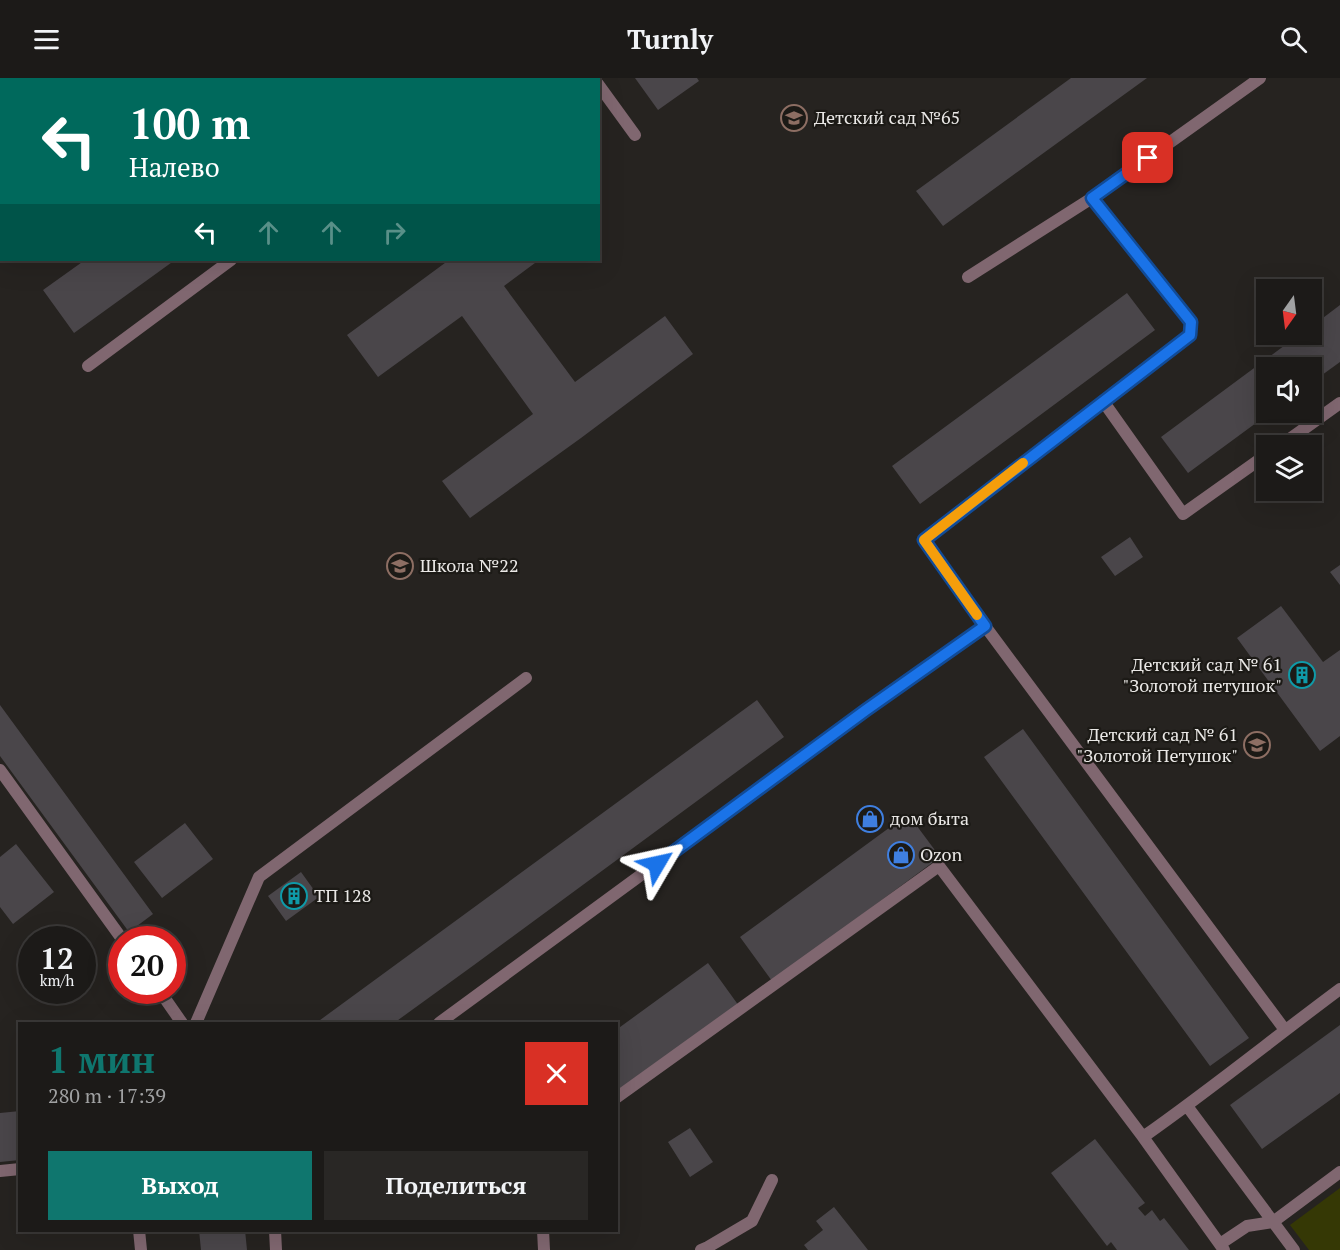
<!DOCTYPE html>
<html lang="ru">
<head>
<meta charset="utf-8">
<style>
  :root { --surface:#1c1a18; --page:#292725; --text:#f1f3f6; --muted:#a0a1a2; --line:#3a3837; --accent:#0f766e }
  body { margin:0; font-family:"PT Serif",serif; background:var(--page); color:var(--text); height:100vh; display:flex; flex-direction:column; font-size:22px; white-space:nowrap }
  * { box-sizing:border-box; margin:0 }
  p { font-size:20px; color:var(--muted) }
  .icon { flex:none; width:33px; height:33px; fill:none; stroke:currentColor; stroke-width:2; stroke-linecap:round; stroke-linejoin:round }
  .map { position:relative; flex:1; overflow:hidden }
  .side { position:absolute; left:18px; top:944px; width:600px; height:210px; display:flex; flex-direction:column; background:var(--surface); border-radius:0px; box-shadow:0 6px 24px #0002,0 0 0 2px var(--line) }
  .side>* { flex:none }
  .top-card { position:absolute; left:0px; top:0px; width:600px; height:183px; box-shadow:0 6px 24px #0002,0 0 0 2px var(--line); background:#00695c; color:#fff; overflow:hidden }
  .needle { width:39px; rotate:194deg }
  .tools { position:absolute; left:1256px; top:201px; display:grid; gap:12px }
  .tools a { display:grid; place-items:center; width:66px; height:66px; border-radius:0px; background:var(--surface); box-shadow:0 6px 24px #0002,0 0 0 2px var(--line); font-size:30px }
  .speed { position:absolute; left:18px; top:848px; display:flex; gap:12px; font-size:30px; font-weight:700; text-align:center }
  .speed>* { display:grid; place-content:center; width:78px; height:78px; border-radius:50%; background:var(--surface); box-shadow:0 6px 24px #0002,0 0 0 2px var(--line); line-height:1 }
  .speed small { font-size:15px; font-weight:400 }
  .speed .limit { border:9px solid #d22; background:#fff; color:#111 }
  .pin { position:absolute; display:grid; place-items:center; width:51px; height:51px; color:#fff; margin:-26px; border-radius:12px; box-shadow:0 3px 9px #0006 }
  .me { position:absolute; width:66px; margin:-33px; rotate:54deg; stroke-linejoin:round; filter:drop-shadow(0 0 4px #0008) }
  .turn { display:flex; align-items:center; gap:21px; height:126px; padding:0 30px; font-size:27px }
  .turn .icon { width:78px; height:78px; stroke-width:2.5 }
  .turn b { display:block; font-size:42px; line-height:51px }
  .lanes { display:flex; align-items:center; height:57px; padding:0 30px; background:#0003; justify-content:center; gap:30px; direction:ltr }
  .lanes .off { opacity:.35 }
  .round { display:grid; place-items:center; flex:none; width:63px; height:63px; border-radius:0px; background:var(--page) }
  .summary { display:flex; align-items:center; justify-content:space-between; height:102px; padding:0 30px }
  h1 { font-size:36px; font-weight:700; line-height:45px; color:var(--accent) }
  .action { display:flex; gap:12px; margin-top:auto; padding:12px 30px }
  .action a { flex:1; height:69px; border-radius:0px; background:var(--accent); color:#fff; font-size:24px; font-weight:700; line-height:69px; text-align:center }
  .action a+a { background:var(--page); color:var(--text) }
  header { display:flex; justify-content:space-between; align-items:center; height:78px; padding:0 30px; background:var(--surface); font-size:27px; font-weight:700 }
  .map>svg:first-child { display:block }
  .green { fill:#353805 }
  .building { fill:#4a464a }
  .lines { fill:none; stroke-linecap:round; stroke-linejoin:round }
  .lane { stroke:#806770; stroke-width:12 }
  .route-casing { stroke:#114b97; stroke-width:15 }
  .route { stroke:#1a73e8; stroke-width:10 }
  .slow { stroke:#f59e0b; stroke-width:10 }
  .labels { text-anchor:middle; stroke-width:4.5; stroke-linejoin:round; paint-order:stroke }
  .poi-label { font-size:18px; fill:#eae8e6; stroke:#1c1a16; text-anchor:start }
</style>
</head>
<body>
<header><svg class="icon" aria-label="menu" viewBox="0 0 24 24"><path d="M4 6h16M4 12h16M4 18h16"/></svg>Turnly<svg class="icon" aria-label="search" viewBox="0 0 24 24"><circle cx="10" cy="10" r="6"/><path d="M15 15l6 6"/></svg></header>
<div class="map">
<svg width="1340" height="1172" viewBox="0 0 1340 1172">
  <rect width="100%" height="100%" fill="#262320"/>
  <path class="green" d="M1340,1110v62h-31l-19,-25z"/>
  <path class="building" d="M635,0h62l2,3 -41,29z
    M1071,0h76l-204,148 -27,-35z
    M85,182h90l-101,73 -31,-43z
    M449,182h90l-35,26 71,96 90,-66 28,38 -112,84 -111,80 -28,-37 91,-67 -71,-98 -84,61 -31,-42z
    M1127,215l28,37 -235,174 -28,-38z
    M1340,227v57l-29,21v-15h-45v44h5l-83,61 -27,-36 139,-103h11v-7z
    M1130,459l13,20 -28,19 -14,-19z
    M1340,487v20l-10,-13z
    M1281,528l42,56 17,-12v86l-20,15 -83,-113z
    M757,622l27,37 -310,228 -80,58h-78z
    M0,627l153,209 -24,18 -129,-176z
    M1023,651l226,309 -39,28 -226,-309z
    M908,736l32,43 -168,124 -32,-44z
    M185,745l28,36 -51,39 -28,-36z
    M16,766l38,48 -41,32 -13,-17v-50z
    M301,794l18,25 -33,24 -18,-25z
    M708,885l31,43 -123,89v-65z
    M1340,947v68l-78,56 -32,-44z
    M20,1033v49l-20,2v-49z
    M690,1050l23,34 -23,15 -22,-35z
    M1095,1061l50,64 -7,5 7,8 7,-6 8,11 4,-3 25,32h-72l-6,-8 -4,4 -56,-73z
    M834,1129l34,43h-60l-4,-5 19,-15 -7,-9z
    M199,1152h46l2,20h-46z"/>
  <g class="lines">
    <path class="lane" d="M474,2l2,-2
      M598,6l37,51
      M1092,120l99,124 -1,13 -266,204 61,87 300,404
      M968,199l124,-79 168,-120
      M88,288l143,-106
      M1103,323l80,113 83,-59
      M1280,368l60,-43
      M0,692l122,169
      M159,912l23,33
      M196,945l63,-146 267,-199
      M439,945l427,-313 119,-84
      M616,1020l323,-232 204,271 81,113
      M1187,1028l107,144
      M1143,1059c67,-47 131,-99 197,-148
      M0,1093l20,-2
      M139,1152l2,20
      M275,1152l1,20
      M543,1152l1,20
      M1220,1166l27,-18 26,-4 67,-50
      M701,1172l7,-3 44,-26 20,-41"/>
  </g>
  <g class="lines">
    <defs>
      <path id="route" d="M657,786l209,-154 119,-84 -61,-86 266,-205 1,-13 -99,-124 56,-40"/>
    </defs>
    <use href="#route" class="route-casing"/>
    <use href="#route" class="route"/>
    <path class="slow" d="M977,537l-53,-75 99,-77"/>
  </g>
  <defs>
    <symbol id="school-ring" viewBox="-11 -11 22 22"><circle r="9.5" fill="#1c1a16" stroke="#8d6e63" stroke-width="1.5"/><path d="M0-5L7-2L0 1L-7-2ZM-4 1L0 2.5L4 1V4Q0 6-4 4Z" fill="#8d6e63"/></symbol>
    <symbol id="building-ring" viewBox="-11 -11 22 22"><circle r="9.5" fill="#1c1a16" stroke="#0f9aa8" stroke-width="1.5"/><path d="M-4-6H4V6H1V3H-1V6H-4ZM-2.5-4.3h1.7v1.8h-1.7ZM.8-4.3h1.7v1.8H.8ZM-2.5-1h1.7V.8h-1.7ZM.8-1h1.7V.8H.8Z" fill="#0f9aa8"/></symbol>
    <symbol id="shop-ring" viewBox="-11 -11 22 22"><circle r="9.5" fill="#1c1a16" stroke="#3f7fe0" stroke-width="1.5"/><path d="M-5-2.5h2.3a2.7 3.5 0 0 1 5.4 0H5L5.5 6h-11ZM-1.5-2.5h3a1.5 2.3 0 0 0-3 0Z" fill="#3f7fe0"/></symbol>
  </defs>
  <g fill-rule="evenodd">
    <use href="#school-ring" x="779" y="25" width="30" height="30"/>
    <use href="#school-ring" x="385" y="473" width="30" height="30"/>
    <use href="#building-ring" x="1287" y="582" width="30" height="30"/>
    <use href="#school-ring" x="1242" y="652" width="30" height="30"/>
    <use href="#shop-ring" x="855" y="726" width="30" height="30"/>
    <use href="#shop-ring" x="886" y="762" width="30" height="30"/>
    <use href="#building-ring" x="279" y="803" width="30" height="30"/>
  </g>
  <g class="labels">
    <g class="poi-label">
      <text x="814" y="46">Детский сад №65</text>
      <text x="420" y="494">Школа №22</text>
      <text x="1282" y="593" text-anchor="end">Детский сад № 61<tspan x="1282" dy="21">"Золотой петушок"</tspan></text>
      <text x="1238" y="663" text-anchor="end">Детский сад № 61<tspan x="1238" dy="21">"Золотой Петушок"</tspan></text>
      <text x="890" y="747">дом быта</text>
      <text x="920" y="783">Ozon</text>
      <text x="314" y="824">ТП 128</text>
    </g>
  </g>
</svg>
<div class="tools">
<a><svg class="needle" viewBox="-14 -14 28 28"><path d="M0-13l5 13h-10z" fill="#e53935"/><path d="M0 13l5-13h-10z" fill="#a0a1a2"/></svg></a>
<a><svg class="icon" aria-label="sound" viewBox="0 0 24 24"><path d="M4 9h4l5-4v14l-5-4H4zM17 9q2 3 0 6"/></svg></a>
<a><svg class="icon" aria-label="layers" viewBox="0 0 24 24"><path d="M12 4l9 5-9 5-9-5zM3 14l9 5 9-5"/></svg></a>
</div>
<div class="speed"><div>12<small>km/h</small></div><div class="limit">20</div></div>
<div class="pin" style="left:1148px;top:80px;background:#d93025"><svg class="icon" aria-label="arrive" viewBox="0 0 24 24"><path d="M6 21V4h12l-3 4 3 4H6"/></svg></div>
<svg class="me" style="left:657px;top:786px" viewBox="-20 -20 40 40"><path d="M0-17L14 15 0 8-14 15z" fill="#1a73e8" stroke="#fff" stroke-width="4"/></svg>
<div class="top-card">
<div class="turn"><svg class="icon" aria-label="left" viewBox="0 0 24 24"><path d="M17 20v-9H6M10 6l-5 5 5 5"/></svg><div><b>100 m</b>Налево</div></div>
<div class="lanes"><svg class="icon" aria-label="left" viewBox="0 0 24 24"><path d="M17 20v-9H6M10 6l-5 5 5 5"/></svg><svg class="icon off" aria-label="ahead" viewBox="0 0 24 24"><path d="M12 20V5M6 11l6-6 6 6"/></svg><svg class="icon off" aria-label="ahead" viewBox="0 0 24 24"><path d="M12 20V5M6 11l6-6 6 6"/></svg><svg class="icon off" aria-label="right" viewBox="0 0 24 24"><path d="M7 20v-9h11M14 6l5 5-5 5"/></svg></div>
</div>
<section class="side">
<div class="summary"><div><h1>1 мин</h1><p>280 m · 17:39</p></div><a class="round" style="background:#d93025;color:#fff"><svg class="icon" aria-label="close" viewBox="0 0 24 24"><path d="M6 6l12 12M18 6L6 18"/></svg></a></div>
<div class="action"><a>Выход</a><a>Поделиться</a></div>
</section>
</div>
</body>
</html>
